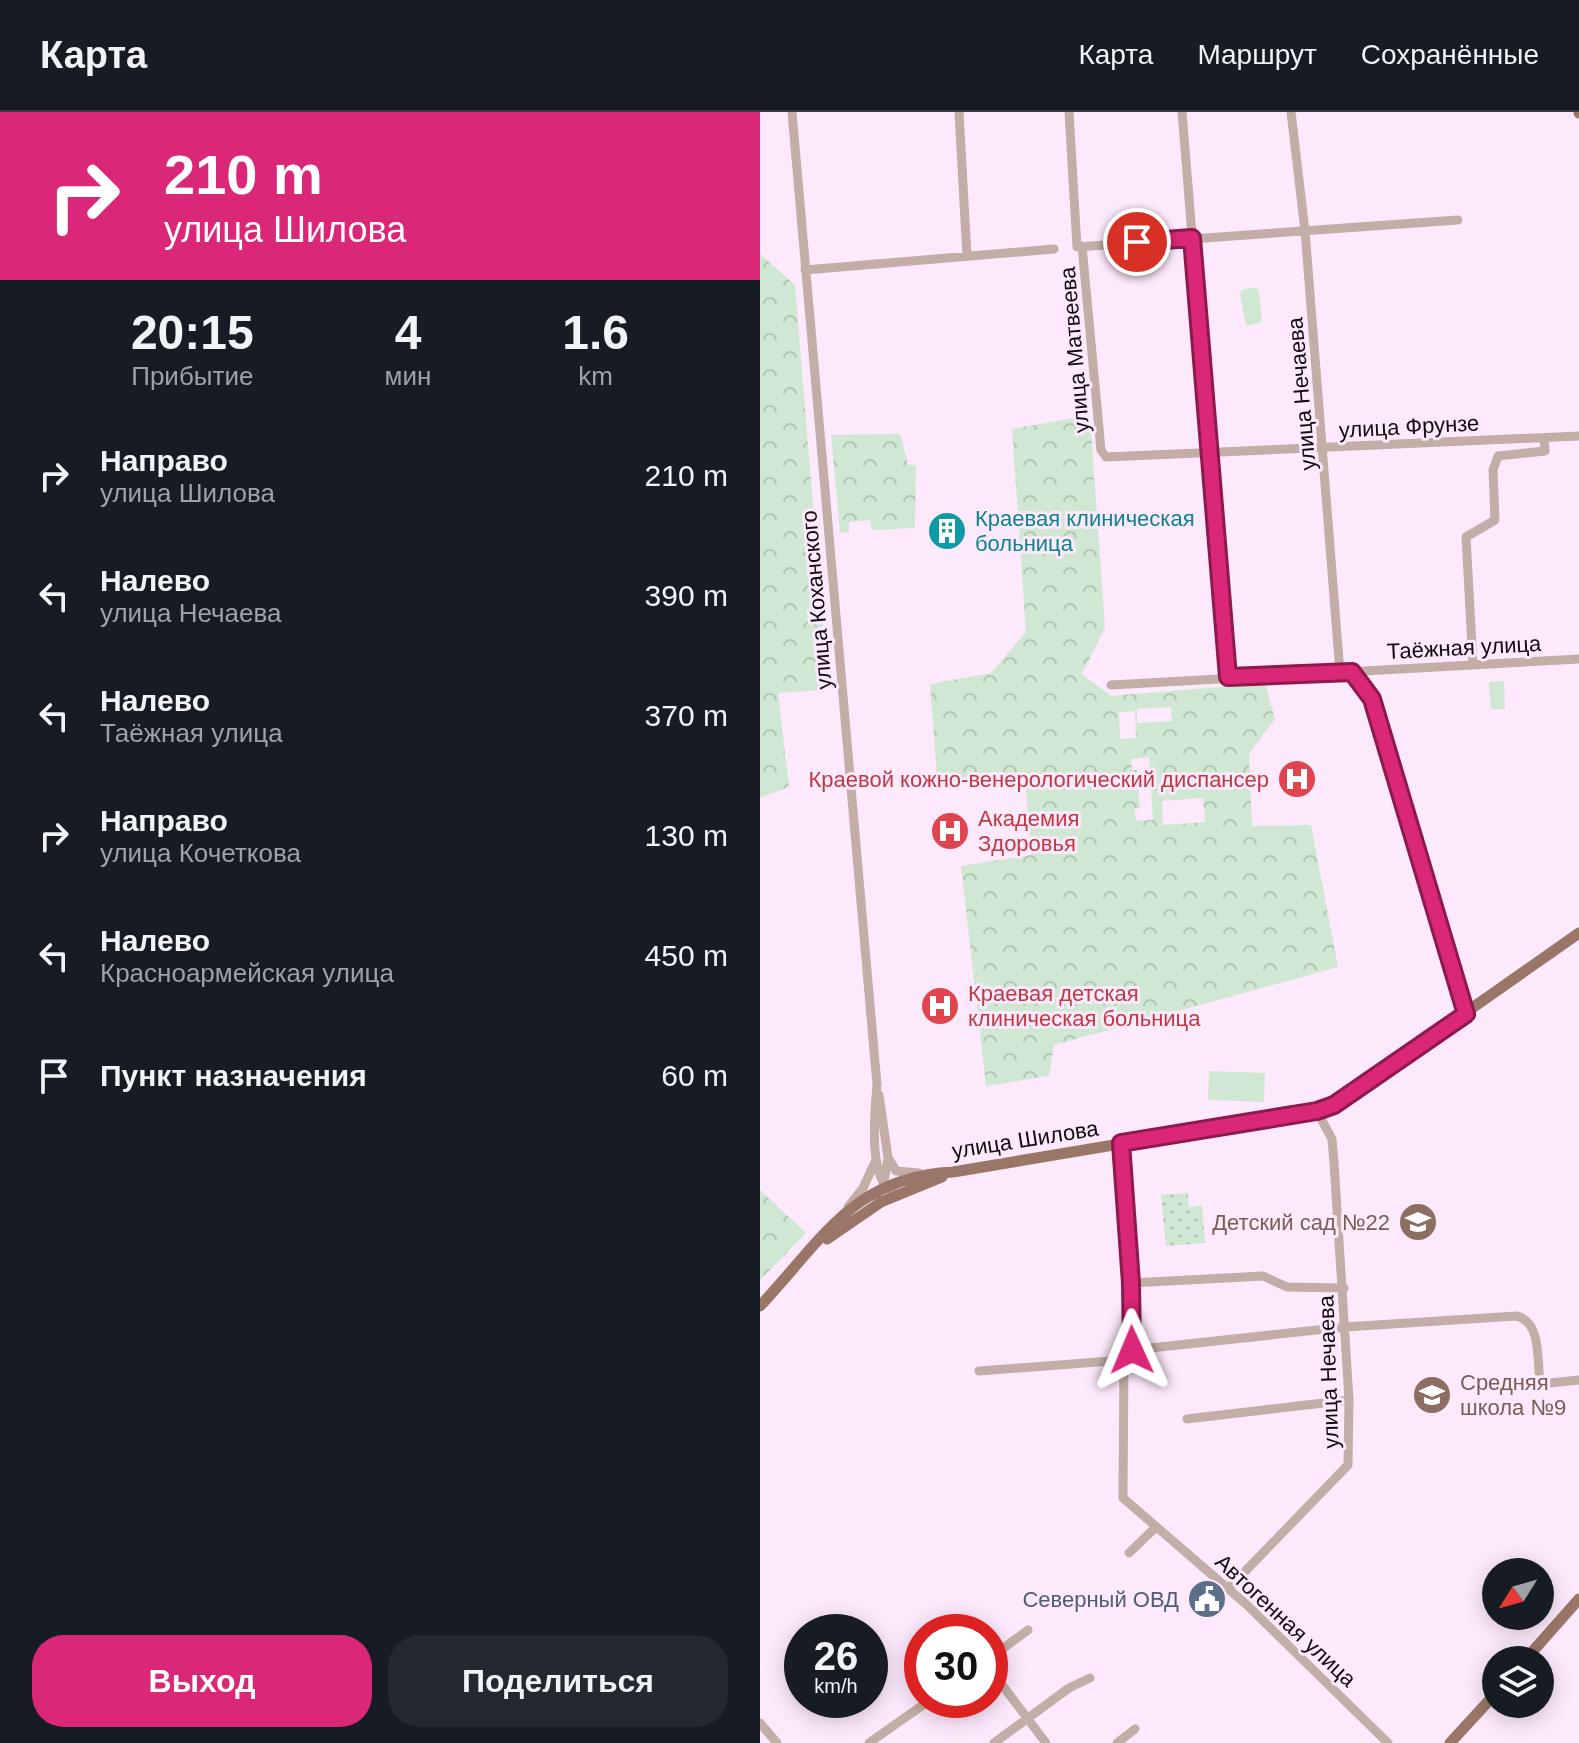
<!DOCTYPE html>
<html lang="ru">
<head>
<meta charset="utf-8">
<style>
  :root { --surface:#171b24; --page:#242831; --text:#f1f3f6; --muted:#9ea1a6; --line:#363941; --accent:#db2777 }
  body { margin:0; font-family:Arial,sans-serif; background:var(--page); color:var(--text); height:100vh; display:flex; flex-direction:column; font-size:30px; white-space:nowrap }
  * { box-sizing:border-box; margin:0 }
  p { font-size:26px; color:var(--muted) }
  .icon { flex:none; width:44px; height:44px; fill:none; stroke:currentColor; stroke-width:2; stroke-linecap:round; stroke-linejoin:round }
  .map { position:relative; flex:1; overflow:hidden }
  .drawer { display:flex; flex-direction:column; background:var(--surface); width:760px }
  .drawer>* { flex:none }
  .guide { background:#db2777; color:#fff; overflow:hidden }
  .needle { width:52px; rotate:233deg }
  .buttons { position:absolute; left:722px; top:1446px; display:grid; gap:16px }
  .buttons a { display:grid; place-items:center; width:72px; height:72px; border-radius:50%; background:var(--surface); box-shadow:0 4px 20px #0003; font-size:40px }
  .speed { position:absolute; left:24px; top:1502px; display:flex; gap:16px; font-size:40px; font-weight:700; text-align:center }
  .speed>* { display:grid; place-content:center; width:104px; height:104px; border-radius:50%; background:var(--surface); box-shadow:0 4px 20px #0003; line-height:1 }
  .speed small { font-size:20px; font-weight:400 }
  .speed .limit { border:12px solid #d22; background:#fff; color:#111 }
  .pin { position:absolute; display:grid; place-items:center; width:68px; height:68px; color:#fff; margin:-34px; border:4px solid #fff; border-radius:50%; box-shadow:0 2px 8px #0007 }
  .me { position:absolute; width:88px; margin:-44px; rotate:359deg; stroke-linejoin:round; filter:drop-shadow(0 0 6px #0008) }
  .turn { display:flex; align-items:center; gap:28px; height:168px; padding:0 32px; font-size:36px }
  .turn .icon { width:104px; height:104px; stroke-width:2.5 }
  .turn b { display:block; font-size:56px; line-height:68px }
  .eta { display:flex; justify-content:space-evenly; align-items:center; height:136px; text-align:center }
  .eta b { font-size:48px; font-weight:700; line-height:56px }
  .cta { display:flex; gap:16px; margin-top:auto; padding:16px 32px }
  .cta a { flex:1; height:92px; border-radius:32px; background:var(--accent); color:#fff; font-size:32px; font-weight:700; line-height:92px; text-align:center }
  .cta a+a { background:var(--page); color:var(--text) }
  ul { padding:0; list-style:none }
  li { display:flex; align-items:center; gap:24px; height:120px; padding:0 32px }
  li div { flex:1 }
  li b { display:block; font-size:30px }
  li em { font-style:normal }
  header { display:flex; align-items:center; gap:48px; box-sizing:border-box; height:112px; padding:0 40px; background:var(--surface); border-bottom:2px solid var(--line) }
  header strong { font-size:38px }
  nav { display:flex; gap:44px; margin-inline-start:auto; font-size:28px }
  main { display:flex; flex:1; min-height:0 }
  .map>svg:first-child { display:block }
  .forest { fill:url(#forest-crowns); fill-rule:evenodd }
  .park { fill:url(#park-dots) }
  .pitch { fill:#d0e8d3 }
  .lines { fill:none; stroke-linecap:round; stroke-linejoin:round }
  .minor { stroke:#c2aea6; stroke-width:9 }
  .major { stroke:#997668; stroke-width:11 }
  .route-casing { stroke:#8e194d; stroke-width:20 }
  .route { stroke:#db2777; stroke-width:14 }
  .labels { text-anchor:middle; stroke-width:6; stroke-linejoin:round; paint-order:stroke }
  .street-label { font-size:22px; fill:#120b11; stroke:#fde9fc }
  .culture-label { font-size:22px; fill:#0d838f; stroke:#fde9fc; text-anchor:start }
  .health-label { font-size:22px; fill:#be3a42; stroke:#fde9fc; text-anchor:start }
  .education-label { font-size:22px; fill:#785e54; stroke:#fde9fc; text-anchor:end }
  .service-label { font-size:22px; fill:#4e5e75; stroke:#fde9fc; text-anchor:end }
</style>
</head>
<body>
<header>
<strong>Карта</strong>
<nav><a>Карта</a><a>Маршрут</a><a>Сохранённые</a></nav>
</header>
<main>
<section class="drawer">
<div class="guide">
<div class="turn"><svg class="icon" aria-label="right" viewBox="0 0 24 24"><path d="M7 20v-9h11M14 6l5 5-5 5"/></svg><div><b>210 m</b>улица Шилова</div></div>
</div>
<div class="eta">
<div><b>20:15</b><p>Прибытие</p></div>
<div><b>4</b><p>мин</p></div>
<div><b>1.6</b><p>km</p></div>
</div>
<ul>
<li><svg class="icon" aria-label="right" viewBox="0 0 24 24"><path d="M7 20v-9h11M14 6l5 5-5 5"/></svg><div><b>Направо</b><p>улица Шилова</p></div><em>210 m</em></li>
<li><svg class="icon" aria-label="left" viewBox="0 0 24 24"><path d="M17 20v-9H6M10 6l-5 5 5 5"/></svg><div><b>Налево</b><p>улица Нечаева</p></div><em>390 m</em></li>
<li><svg class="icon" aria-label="left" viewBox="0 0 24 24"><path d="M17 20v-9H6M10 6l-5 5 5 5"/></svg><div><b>Налево</b><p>Таёжная улица</p></div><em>370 m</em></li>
<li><svg class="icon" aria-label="right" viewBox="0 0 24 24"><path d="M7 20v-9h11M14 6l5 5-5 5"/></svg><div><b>Направо</b><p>улица Кочеткова</p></div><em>130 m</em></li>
<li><svg class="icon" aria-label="left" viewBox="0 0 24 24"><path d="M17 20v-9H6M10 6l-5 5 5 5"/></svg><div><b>Налево</b><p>Красноармейская улица</p></div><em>450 m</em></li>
<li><svg class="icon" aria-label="arrive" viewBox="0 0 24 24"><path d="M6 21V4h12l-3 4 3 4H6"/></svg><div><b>Пункт назначения</b></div><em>60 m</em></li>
</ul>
<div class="cta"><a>Выход</a><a>Поделиться</a></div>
</section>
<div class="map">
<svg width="819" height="1631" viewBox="0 0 819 1631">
  <defs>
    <pattern id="forest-crowns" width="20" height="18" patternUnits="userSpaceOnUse" patternTransform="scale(2)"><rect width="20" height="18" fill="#d0e8d3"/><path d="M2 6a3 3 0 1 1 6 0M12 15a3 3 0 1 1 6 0" fill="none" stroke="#b2c6b4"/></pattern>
    <pattern id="park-dots" width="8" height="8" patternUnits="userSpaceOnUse" patternTransform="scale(2)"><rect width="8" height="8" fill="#d0e8d3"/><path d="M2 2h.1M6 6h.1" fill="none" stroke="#b2c6b4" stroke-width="1.8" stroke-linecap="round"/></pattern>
  </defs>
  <rect width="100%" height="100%" fill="#fde9fc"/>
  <path class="forest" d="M0,142l35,31 33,405 -50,3 11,94 -29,11z
    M330,303l15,213 -23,46 29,22 154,-13 10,36 -26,35 3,72 59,-1 27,142 -284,78 -5,31 -63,10 -25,-220 70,-11 -6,-78 -88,1 -7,-94 61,-11 35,-41 -14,-203zM411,595l1,14 -35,2v-14zM375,599l1,27 -16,1 -1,-27zM389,645l4,63 -17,1 -2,-12 6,-1 -3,-38h-5l-1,-11zM443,686l2,24 -42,3 -1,-24z
    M140,322l8,30 8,2 -1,62 -43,2 -2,-10 -21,2v11l-9,-1 -9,-97z
    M0,1078l46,43 -46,47z"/>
  <path class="park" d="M428,1081l1,14 13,-2 3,38 -39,3 -5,-51z"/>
  <path class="pitch" d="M496,176l3,4 3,30 -16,4 -6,-32 3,-5z
    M744,569l1,28h-14l-2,-27z
    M449,959l56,2 -1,29 -56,-2z"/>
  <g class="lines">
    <path class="minor" d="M32,0l85,973c-2,26 -11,102 21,109
      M199,0l8,144
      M309,0l8,135 381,-27
      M422,0l46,565
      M531,0l14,119 35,442
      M322,134l19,204 5,7 473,-21
      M45,158l249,-21
      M713,553l-7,-128 29,-17 -2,-50 5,-14 47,-5 -1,-13
      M592,560l20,27 94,315
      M351,573l468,-26
      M119,983l9,63 -5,29
      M361,1031l10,140 1,67
      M129,1047l7,12 23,2
      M88,1095l15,-19 12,-26
      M371,1171l132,-7 24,11 57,1
      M364,1244l-1,142 124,107 141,138
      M219,1259l132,-10 21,-11 213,-23 171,-11c26,5 21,46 24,68l39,-4
      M427,1307l162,-19
      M369,1441l26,-25
      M469,1476l119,-123 1,-65 -15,-238 -2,-23 -15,-28
      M230,1546l38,-28
      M230,1557l56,74
      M0,1611l17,20
      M109,1631l61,-43
      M234,1631l75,-55 21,-10
      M357,1631l18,-14"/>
    <path class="major" d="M819,0v1
      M67,1127l54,-37 61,-25
      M0,1194c63,-67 93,-129 193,-134l364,-61 17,-6 245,-172
      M765,1548l54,-61
      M690,1631l46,-50"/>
  </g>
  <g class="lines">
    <defs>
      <path id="route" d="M372,1238l-1,-67 -10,-140 196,-32 17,-6 132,-91 -94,-315 -20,-27 -124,5 -36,-439 -55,4"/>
    </defs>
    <use href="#route" class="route-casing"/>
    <use href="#route" class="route"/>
  </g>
  <defs>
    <symbol id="building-disc" viewBox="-11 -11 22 22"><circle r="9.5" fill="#0f9aa8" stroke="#fde9fc"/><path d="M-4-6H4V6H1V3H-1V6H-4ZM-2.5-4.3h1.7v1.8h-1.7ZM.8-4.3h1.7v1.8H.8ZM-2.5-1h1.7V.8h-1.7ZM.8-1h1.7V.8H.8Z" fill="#fff"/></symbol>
    <symbol id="hospital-disc" viewBox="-11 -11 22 22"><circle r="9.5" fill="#e0444e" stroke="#fde9fc"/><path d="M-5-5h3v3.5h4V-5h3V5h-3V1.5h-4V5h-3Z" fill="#fff"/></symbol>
    <symbol id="school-disc" viewBox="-11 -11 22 22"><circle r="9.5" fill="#8d6e63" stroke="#fde9fc"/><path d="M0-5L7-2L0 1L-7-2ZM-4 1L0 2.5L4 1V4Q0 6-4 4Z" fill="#fff"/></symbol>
    <symbol id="civic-disc" viewBox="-11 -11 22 22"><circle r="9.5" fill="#5c6f8a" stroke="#fde9fc"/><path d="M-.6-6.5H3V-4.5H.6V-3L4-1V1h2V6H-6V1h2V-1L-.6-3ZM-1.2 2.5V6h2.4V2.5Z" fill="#fff"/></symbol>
  </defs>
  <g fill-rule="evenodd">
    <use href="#building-disc" x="165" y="397" width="44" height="44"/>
    <use href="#hospital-disc" x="515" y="645" width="44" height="44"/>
    <use href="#hospital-disc" x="168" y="697" width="44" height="44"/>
    <use href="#hospital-disc" x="158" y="872" width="44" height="44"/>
    <use href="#school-disc" x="636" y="1088" width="44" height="44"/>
    <use href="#school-disc" x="650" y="1261" width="44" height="44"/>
    <use href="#civic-disc" x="425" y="1465" width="44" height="44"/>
  </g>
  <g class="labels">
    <g class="street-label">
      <text transform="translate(314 238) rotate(-95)" y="8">улица Матвеева</text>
      <text transform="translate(541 282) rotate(-95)" y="8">улица Нечаева</text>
      <text transform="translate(649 314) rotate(-3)" y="8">улица Фрунзе</text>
      <text transform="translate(56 488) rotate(-95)" y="8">улица Коханского</text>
      <text transform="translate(704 535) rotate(-3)" y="8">Таёжная улица</text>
      <text transform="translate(265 1027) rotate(-9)" y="8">улица Шилова</text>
      <text transform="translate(568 1260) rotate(-92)" y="8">улица Нечаева</text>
      <text transform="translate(526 1508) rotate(43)" y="8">Автогенная улица</text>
    </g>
    <g class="culture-label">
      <text x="215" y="414">Краевая клиническая<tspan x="215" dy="25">больница</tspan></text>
    </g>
    <g class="health-label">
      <text x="509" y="675" text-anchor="end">Краевой кожно-венерологический диспансер</text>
      <text x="218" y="714">Академия<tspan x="218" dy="25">Здоровья</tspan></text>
      <text x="208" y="889">Краевая детская<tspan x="208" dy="25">клиническая больница</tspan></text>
    </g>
    <g class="education-label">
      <text x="630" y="1118">Детский сад №22</text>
      <text x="700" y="1278" text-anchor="start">Средняя<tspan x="700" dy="25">школа №9</tspan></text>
    </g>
    <g class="service-label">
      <text x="419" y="1495">Северный ОВД</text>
    </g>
  </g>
</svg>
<div class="buttons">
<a><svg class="needle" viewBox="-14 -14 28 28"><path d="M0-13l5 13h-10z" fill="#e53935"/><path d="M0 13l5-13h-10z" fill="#9ea1a6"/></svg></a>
<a><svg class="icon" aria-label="layers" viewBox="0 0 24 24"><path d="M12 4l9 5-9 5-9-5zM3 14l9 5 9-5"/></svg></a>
</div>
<div class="speed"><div>26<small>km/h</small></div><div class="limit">30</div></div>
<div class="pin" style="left:377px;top:130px;background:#d93025"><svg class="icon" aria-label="arrive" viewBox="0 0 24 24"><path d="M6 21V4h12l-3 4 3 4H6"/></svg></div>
<svg class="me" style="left:372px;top:1238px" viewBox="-20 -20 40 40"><path d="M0-17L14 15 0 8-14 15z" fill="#db2777" stroke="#fff" stroke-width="4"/></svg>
</div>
</main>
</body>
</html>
